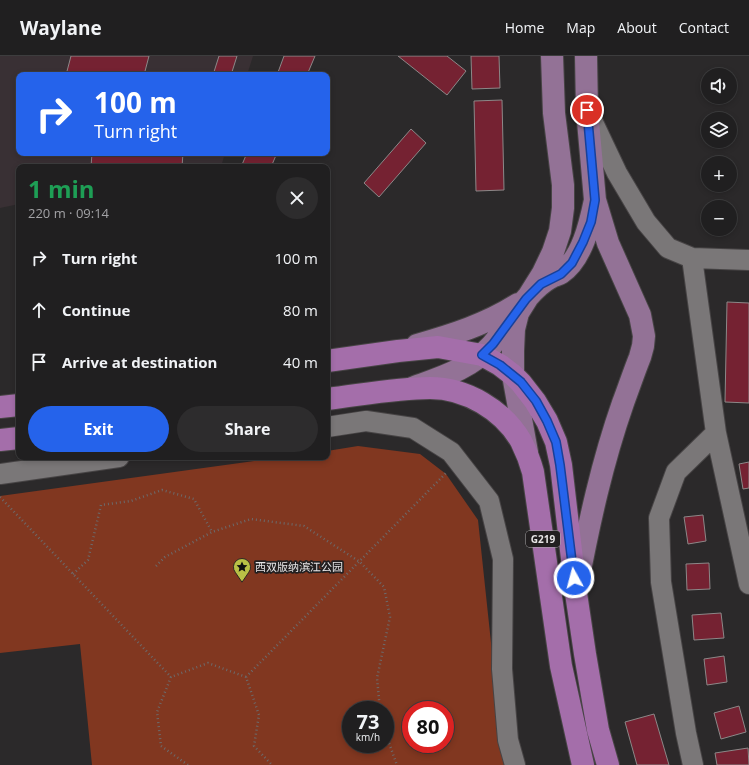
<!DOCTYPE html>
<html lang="en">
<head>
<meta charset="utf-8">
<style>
  :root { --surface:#201f20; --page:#2d2c2d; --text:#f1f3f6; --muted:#a2a2a5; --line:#3d3d3e; --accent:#2563eb }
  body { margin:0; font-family:"Open Sans","Noto Sans SC",sans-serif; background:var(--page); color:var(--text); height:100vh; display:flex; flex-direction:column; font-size:15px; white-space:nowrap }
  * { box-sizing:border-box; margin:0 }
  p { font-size:13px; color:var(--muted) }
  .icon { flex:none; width:22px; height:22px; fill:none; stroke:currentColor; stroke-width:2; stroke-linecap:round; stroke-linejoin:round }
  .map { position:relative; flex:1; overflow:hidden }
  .side { position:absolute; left:16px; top:108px; width:314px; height:296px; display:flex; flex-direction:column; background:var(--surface); border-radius:8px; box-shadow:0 2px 6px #0003,0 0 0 1px var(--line) }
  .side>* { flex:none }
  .guide { position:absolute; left:16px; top:16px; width:314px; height:84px; border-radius:8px; box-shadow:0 2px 6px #0003,0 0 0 1px var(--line); background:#2563eb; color:#fff; overflow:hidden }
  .tools { position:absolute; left:701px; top:12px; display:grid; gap:8px }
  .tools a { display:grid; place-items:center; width:36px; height:36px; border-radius:50%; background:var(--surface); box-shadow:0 2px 6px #0003,0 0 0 1px var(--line); font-size:20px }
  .speed { position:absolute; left:342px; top:645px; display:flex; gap:8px; font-size:20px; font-weight:700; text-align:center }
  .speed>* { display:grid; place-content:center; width:52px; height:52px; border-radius:50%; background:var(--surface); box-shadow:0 2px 6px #0003,0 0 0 1px var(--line); line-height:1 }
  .speed small { font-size:10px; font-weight:400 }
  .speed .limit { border:6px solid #d22; background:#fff; color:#111 }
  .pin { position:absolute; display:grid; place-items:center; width:34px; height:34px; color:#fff; margin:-17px; border:2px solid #fff; border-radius:50%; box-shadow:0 1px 4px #0007 }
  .me { position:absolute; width:44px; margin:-22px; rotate:353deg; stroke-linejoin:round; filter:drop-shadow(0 0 3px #0008) }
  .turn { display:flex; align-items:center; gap:14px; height:84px; padding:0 12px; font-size:18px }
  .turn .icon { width:52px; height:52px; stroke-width:2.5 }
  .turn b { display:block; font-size:28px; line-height:34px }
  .round { display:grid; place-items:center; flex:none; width:42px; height:42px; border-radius:21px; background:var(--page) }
  .summary { display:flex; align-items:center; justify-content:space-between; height:68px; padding:0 12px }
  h1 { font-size:24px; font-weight:700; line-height:30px; color:#1e9e55 }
  .primary-button { display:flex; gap:8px; margin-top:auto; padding:8px 12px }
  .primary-button a { flex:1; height:46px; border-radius:24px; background:var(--accent); color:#fff; font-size:16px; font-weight:700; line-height:46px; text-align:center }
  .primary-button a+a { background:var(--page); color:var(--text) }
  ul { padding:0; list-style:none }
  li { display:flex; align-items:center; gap:12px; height:52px; padding:0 12px }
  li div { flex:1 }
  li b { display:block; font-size:15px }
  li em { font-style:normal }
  header { display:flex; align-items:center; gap:24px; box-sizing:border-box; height:56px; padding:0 20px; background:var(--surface); border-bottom:1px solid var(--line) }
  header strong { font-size:19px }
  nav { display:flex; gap:22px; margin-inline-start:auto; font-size:14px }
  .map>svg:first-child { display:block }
  .built { fill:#393034 }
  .green { fill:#813720; fill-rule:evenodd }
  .building { fill:#752232; stroke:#8c8888 }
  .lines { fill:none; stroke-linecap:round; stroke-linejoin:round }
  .minor-casing { stroke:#474445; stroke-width:22 }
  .major-casing { stroke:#474445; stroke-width:24 }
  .highway-casing { stroke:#474445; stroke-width:24 }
  .path { stroke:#6c6a6b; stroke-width:2.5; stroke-dasharray:1 3; stroke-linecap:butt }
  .minor { stroke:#7a7778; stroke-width:20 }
  .major { stroke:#937296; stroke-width:22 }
  .highway { stroke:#a46eaa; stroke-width:22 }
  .route-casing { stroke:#184099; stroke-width:10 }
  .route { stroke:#2563eb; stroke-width:7 }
  .labels { text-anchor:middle; stroke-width:3.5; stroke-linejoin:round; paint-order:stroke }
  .shield { fill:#221f20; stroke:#acaaab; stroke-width:1 }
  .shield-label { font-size:10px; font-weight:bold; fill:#e7e5e6 }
  .poi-label { font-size:11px; fill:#e7e5e6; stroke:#221f20; text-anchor:start }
</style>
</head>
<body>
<header>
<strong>Waylane</strong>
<nav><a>Home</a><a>Map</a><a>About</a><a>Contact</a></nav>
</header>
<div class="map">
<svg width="749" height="709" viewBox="0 0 749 709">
  <rect width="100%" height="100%" fill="#2b292a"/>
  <path class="built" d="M0,0h253l-6,19h-228v78h206l-4,14h-202v37l-19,4z"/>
  <path class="green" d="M358,390l62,8 26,20 32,46 26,245h-412l-12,-121 -80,9v-157l283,-39h44v-6zM351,654h34v34h-34zM411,654h34v34h-34z"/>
  <path class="building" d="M71,0h78l-5,19h-78z
    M219,0h18l-6,19h-18z
    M284,0h31l-8,19h-30z
    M398,0h49l19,15 -19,24z
    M471,0h28l1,32 -28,1z
    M502,44l2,90 -28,1 -2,-90z
    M411,73l15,14 -47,54 -15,-14z
    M92,97h91l-1,14h-91z
    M247,97h30l-6,14h-30z
    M727,246l22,1v100l-24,-1z
    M749,406v26l-6,1 -4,-25z
    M703,459l3,26 -18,3 -4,-27z
    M709,507l1,26 -23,1 -1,-26z
    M721,557l3,25 -30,2 -2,-25z
    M724,600l3,26 -20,3 -3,-26z
    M739,650l7,26 -25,7 -7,-26z
    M654,658l15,51h-32l-12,-43z
    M748,692l1,17h-32l-2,-12z"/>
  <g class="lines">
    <defs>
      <path id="minor" d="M589,58l28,59 29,49 22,26 24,10 24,175 33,151
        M692,202l57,2
        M327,371l39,-6 47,7 38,24 38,49 14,58 -1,110 6,71 7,25
        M0,418l119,-17
        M693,709l-7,-32 -25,-151 -2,-64 17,-46 40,-39"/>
      <path id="major" d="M417,289c35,-10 70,-21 101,-41
        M412,332c30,-11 58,-19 80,-43 13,-15 22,-33 35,-47 7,-8 14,-15 23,-20 3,-2 8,-3 11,-5 21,-14 29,-49 34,-73
        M527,396l-14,-77v-24l1,-22 4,-16 25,-40 10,-21 7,-21 3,-23v-23l-9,-72 -2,-57
        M577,530c12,-63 25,-123 46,-183 6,-16 11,-31 17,-46l3,-11 1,-10 -4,-21 -32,-72 -13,-43 -8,-90 -1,-54"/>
      <path id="highway" d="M327,305l71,-10 40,-4 44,8 18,10 13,10 8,8 14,18 12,20 9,21 5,23 15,128 9,61 13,76 10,35
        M327,343c34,-4 69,-11 103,-11 36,0 73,22 91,53 5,10 9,20 12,31l28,194 22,99
        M0,351l19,-2
        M0,384l19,-2"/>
    </defs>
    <use href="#minor" class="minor-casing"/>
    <use href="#major" class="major-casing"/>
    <use href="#highway" class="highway-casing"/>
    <path class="path" d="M0,441l171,180
      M156,510l9,-9 47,-25 39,-13 53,7 56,36 24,25 6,30 -13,61 3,32
      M73,518l15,-14 13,-55 30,-4 31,-11 32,9 18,33
      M246,621l200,-204
      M385,676l12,33
      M188,709l-27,-19 -4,-34 14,-35 37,-14 38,14 13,38 -5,31 18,19"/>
    <use href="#minor" class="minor"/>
    <use href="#major" class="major"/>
    <use href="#highway" class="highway"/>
  </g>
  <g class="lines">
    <defs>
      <path id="route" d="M574,522l-14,-113 -4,-23 -9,-21 -11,-20 -15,-19 -21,-17 -18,-10 11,-11 33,-45 15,-15 20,-10 11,-11 11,-21 8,-20 4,-22 -8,-90"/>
    </defs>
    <use href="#route" class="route-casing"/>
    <use href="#route" class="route"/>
  </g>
  <defs>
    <symbol id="sight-pin" viewBox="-11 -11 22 30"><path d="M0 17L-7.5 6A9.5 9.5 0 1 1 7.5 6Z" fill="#b9c046" stroke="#221f20"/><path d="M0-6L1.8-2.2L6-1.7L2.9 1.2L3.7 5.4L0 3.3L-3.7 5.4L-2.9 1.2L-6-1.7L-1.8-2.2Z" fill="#111"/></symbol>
  </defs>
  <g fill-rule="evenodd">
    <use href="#sight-pin" x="232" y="501" width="20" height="27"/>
  </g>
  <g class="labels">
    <rect class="shield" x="526" y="475" width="34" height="16" rx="3"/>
    <g class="shield-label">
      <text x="543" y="487">G219</text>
    </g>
    <g class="poi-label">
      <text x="255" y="515">西双版纳滨江公园</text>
    </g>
  </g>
</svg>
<div class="tools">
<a><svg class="icon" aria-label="sound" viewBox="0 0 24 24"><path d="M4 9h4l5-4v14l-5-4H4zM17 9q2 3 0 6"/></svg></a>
<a><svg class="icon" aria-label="layers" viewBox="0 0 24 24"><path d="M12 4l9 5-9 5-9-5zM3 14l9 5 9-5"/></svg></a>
<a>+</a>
<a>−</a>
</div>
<div class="speed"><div>73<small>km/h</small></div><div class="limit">80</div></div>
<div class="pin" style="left:587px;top:54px;background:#d93025"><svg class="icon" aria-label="arrive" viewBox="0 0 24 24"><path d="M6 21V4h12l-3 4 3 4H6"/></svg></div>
<svg class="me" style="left:574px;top:522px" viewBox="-20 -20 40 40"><circle r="17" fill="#2563eb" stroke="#fff" stroke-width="3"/><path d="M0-11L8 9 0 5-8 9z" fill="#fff"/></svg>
<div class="guide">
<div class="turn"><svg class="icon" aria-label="right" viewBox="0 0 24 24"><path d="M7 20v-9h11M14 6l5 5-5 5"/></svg><div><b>100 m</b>Turn right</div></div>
</div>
<section class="side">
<div class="summary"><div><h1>1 min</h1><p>220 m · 09:14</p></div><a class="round"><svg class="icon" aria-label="close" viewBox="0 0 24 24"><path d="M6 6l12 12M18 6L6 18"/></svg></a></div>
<ul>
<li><svg class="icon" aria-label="right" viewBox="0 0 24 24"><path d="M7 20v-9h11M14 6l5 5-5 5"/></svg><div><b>Turn right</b></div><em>100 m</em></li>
<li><svg class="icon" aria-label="ahead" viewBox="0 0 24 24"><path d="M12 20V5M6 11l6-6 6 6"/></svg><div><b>Continue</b></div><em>80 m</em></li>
<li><svg class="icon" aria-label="arrive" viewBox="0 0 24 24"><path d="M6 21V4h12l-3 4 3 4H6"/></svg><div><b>Arrive at destination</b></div><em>40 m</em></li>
</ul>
<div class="primary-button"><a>Exit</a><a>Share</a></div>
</section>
</div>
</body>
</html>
